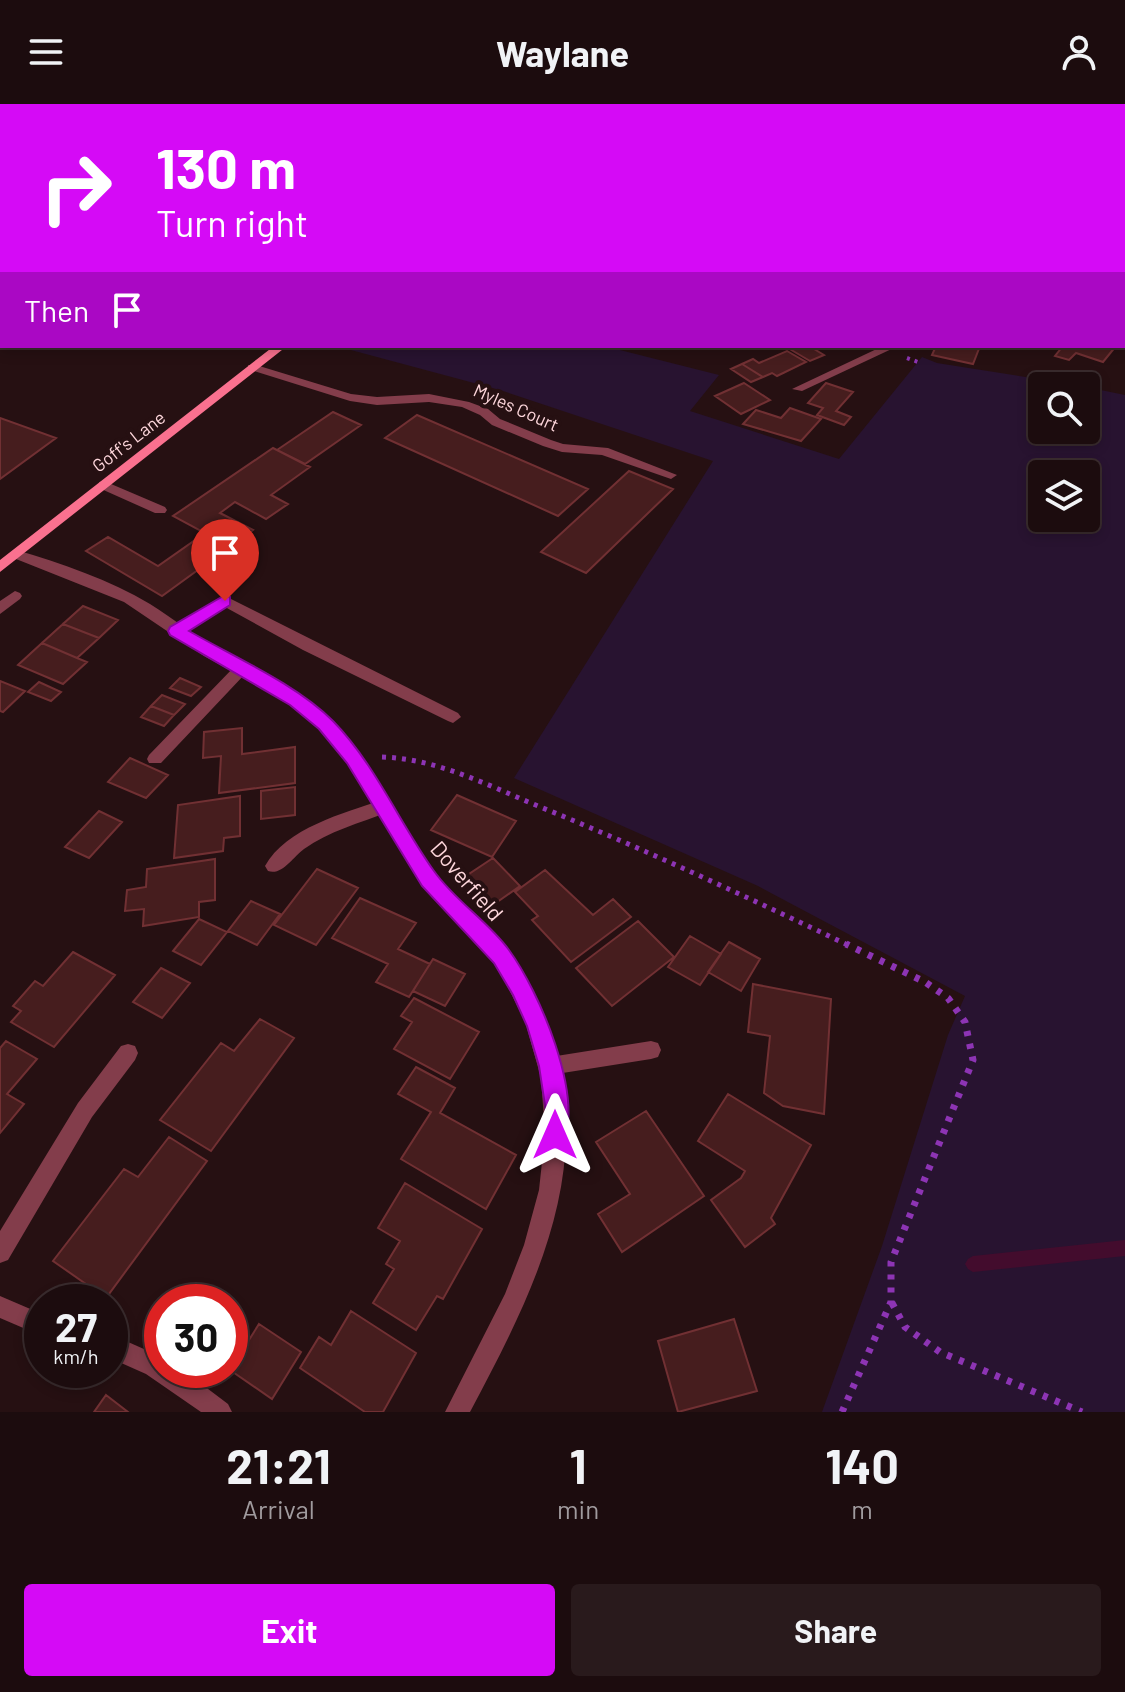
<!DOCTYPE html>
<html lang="en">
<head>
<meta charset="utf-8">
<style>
  :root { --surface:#1c0c0e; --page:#291a1c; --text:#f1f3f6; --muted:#a09b9e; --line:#3a2c2e; --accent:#d50af6 }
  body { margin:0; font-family:Barlow,sans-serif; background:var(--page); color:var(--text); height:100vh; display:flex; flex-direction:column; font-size:30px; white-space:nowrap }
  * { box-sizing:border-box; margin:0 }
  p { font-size:26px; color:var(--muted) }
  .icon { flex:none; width:44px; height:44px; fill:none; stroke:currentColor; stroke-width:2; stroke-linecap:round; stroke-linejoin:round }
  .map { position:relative; height:1308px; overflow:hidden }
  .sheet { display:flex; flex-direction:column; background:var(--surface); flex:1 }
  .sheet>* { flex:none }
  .guide { position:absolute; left:0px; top:0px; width:1126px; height:244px; box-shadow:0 4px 12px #0003,0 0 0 2px var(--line); background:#d50af6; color:#fff; overflow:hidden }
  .tools { position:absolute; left:1028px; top:268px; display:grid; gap:16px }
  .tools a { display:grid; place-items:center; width:72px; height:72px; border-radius:8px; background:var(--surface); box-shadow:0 4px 12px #0003,0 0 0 2px var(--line); font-size:40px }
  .speed { position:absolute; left:24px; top:1180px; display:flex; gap:16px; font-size:40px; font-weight:700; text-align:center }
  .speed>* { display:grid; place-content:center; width:104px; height:104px; border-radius:50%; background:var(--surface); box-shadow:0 4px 12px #0003,0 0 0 2px var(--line); line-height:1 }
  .speed small { font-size:20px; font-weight:400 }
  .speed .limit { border:12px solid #d22; background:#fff; color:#111 }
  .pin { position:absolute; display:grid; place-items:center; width:68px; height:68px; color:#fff; margin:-82px -34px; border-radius:50% 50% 50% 0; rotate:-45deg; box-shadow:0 0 8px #0007 }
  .pin .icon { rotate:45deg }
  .me { position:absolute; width:88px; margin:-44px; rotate:0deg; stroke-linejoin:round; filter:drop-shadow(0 0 6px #0008) }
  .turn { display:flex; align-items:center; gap:28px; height:168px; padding:0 24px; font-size:36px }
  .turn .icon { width:104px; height:104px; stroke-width:2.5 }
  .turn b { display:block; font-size:56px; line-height:68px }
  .then { display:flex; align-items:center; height:76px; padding:0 24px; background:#0003; gap:16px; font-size:30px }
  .eta { display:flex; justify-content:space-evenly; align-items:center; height:136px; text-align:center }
  .eta b { font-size:48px; font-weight:700; line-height:56px }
  .action { display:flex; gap:16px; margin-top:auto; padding:16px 24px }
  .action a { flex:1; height:92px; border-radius:8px; background:var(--accent); color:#fff; font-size:32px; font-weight:700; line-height:92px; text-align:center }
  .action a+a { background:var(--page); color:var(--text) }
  header { display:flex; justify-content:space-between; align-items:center; height:104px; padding:0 24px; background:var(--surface); font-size:36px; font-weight:700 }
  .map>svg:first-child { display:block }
  .green { fill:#281330; fill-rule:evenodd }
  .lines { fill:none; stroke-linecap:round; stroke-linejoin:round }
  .stream { fill:#430c2d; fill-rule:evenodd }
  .building { fill:#461d1e; stroke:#713033; stroke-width:2 }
  .path-far2 { stroke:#8d34b4; stroke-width:4; stroke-dasharray:3 5; stroke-linecap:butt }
  .path-far1 { stroke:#8d34b4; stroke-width:5; stroke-dasharray:4 6; stroke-linecap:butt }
  .path { stroke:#8d34b4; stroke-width:7; stroke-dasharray:5 8; stroke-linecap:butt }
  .lane { fill:#833d4b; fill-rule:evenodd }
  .street { fill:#833d4b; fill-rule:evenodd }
  .secondary { fill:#fa718f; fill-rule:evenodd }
  .route { fill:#d50af6; stroke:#8a06a0; stroke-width:2 }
  .labels { text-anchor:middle; stroke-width:8; stroke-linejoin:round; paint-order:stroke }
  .far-street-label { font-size:18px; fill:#fed7dc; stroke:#261012 }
  .street-label { font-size:22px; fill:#fed7dc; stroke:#261012 }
</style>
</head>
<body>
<header><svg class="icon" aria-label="menu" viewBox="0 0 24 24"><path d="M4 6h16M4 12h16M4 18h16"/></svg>Waylane<svg class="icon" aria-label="person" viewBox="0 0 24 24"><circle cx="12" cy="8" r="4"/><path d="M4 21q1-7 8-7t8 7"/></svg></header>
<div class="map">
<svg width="1125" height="1308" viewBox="0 0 1125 1308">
  <rect width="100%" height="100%" fill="#261012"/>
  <path class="green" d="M336,242h268l115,29 -29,36 149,48 83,-102 15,6 145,23h-40v44h44v-43l39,8v1017h-303l60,-166 66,-211 17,-39 -207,-110 -244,-108 199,-317 -213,-71zM1042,370h44v44h-44z"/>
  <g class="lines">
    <path class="stream" d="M1125,1136v16l-152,16 -5,-3 -3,-5 3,-5 5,-3z"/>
  </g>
  <path class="building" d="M793,242h16l15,9 -14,6 -22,-13z
    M936,242h44l-7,18 -41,-9z
    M1063,242l15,2 38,-2 -13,16 -27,-9 -7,7 -14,-4z
    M787,247l19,11 -29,14 -5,-3 -9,4 -21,-13 11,-5 6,4z
    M742,260l21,13 -12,5 -20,-13z
    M744,279l26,17 -29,14 -26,-18z
    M826,279l27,9 -17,19 15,6 -7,8 -27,-10 6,-7 -15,-5z
    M790,304l31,11 -20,22 -58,-17 13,-14 25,8z
    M333,308l28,13 -56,39 -28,-14z
    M417,311l171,74 -30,27 -173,-78z
    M0,314l56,20 -56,41z
    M273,344l37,19 -39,28 17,9 -22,15 -31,-17 -15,11 33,17 -91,66 -76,-45 22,-14 50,29 47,-33 -32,-17z
    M629,367l44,18 -87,84 -45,-21z
    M83,502l35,14 -19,18 -36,-14z
    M63,520l36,14 -22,20 -35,-15z
    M42,539l35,15 10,4 -24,22 -45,-19z
    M180,574l21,9 -10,9 -21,-8z
    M0,577l25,10 -22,21 -3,-1z
    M39,578l22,10 -10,9 -23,-9z
    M162,591l23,9 -11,11 -23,-9z
    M151,602l23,9 -10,11 -23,-9z
    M242,624v26l53,-7v36l-76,10 2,-37 -18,2 1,-26z
    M130,654l38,17 -22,23 -38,-16z
    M295,683v28l-34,4v-28z
    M457,691l59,26 -24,36 -61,-27z
    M240,692v40l-16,2 -1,13 -49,7 4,-53z
    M99,707l23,11 -33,36 -24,-11z
    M493,754l27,28 -27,19 -27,-29z
    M215,755v41l-16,2v15l-56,9 1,-17 -19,2 2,-21 19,-3 1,-18z
    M317,765l41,19 -42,57 -42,-20z
    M545,766l48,45 20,-16 18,18 -60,45 -39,-42 6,-4 -23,-24z
    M360,794l56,25 -18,26 32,15 -21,33 -33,-15 12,-18 -56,-26z
    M251,797l29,13 -23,31 -29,-14z
    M199,815l28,13 -26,33 -28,-14z
    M638,817l36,36 -62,49 -36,-38z
    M690,832l31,18 -21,31 -32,-18z
    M729,838l31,17 -19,32 -33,-19z
    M73,848l42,23 -61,72 -43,-25 10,-11 -8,-5 22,-25 8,5z
    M433,855l32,15 -20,32 -32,-15z
    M161,864l29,15 -28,35 -29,-16z
    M753,880l78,15 -7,115 -41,-8 -19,-13 6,-57 -22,-4z
    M414,894l65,34 -29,47 -56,-30 18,-27 -11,-6z
    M260,915l34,19 -83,113 -51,-31 61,-77 13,8z
    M6,937l31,18 -30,35 17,10 -24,29v-85z
    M416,963l39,21 -15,25 76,42 -30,54 -85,-50 30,-47 -33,-18z
    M728,990l83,51 -40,73 4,6 -30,23 -34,-47 30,-22 4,-7 -47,-30z
    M646,1007l58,85 -82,56 -24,-38 32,-20 -34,-52z
    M169,1033l38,24 -101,137 -53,-37 71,-92 14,8z
    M405,1079l77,46 -39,70 -6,-3 -21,34 -43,-27 21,-34 -8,-5 14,-23 -22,-13z
    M351,1207l65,42 -33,59h-18l-65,-44 19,-31 12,8z
    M734,1215l23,72 -79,21 -20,-71z
    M259,1220l42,28 -29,47 -42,-29z
    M106,1291l22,17h-34z"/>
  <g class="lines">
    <path class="path-far2" d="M907,254l11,4"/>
    <path class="path-far1" d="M382,653c56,2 105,28 156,49 106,43 209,91 312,140"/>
    <path class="path" d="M892,1199l13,24 35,25 142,60
      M842,1308l49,-110v-40l82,-202 -8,-38 -17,-24 -23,-16 -79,-38"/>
    <path class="lane" d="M104,377l61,26 2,3 -2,3h-10l-56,-25v-6z
      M225,492l233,117 3,4 -8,6 -5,-2 -145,-71 -78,-43 -44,28h-10l-2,-4 2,-4z
      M240,561l5,1 2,4 -2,4 -84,89h-12l-2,-4 2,-4 86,-89z
      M382,696l6,2 2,5 -2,5c-28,11 -59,19 -84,37 -11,8 -22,27 -36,22l-3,-5c21,-38 79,-53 117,-66z
      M651,937l7,2 3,7 -3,7 -7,2 -101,16 -7,-2 -3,-7 3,-7 7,-2z
      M128,940l7,2 3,7 -3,7 -43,57 -84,143 -8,3v-32l78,-128 43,-57z"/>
    <path class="street" d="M190,0h9l-10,2z
      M475,0h14l2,2h-14z
      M1124,228h1v6h-1z
      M883,242h15l-96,45 -10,-2z
      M248,261h8l95,29 26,3 52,-3 40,8 19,7 12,10 51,21 12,4 45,4 69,27 -6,4 -69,-24 -40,-3 -19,-6 -51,-21 -12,-10 -18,-8 -33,-5 -52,3 -27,-4 -102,-32z
      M16,446c45,13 94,30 134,54 24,15 46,33 70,48 45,26 90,44 125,84 37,43 58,97 92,142 19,24 45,40 64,64 38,46 65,133 65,192 -1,99 -51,193 -96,278h-25l60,-118 19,-49 15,-55 6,-56 -4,-56 -16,-57 -28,-55 -17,-23 -52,-51 -79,-128 -40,-46 -39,-26 -66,-36 -80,-54 -113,-45 -2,-3z
      M15,487l5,2 2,3 -2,3 -20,15v-13z
      M0,1192l42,18v22l-42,-18z
      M110,1230l52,23v13h21l45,34 4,8h-31l-55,-38 -36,-16z"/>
    <path class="secondary" d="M641,0h11l-12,2z
      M274,242h13l-287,226v-12z"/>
  </g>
  <path class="route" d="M225,491l5,2v8l-41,26c45,26 107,53 144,90 42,43 66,101 101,150 21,30 54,50 75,79 30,41 75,145 54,194l-8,3 -8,-3 -4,-9 3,-23 -7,-46 -12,-40 -14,-31 -19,-32 -72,-77 -75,-123 -28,-34 -29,-24 -120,-70 -2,-4 2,-4z"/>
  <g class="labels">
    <g class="far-street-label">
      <text transform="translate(516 304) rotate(24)" y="6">Myles Court</text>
      <text transform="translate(129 338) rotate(-38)" y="6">Goff's Lane</text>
    </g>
    <g class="street-label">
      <text transform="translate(467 777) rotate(49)" y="8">Doverfield</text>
    </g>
  </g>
</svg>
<div class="tools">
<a><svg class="icon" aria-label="search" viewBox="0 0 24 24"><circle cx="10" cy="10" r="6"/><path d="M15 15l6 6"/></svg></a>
<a><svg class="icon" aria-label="layers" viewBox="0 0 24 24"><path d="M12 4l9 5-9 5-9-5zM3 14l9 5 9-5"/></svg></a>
</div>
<div class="speed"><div>27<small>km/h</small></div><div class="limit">30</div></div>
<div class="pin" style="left:225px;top:497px;background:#d93025"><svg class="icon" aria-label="arrive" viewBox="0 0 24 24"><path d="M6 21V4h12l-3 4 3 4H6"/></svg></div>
<svg class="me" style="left:555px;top:1031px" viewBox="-20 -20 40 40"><path d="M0-17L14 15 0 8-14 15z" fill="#d50af6" stroke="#fff" stroke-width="4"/></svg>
<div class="guide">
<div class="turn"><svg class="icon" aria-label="right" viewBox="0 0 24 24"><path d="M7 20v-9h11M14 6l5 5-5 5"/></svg><div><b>130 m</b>Turn right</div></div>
<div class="then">Then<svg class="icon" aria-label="arrive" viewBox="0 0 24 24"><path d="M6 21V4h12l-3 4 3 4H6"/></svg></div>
</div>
</div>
<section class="sheet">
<div class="eta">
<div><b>21:21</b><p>Arrival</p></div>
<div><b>1</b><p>min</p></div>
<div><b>140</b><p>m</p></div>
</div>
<div class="action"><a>Exit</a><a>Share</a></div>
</section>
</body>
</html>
